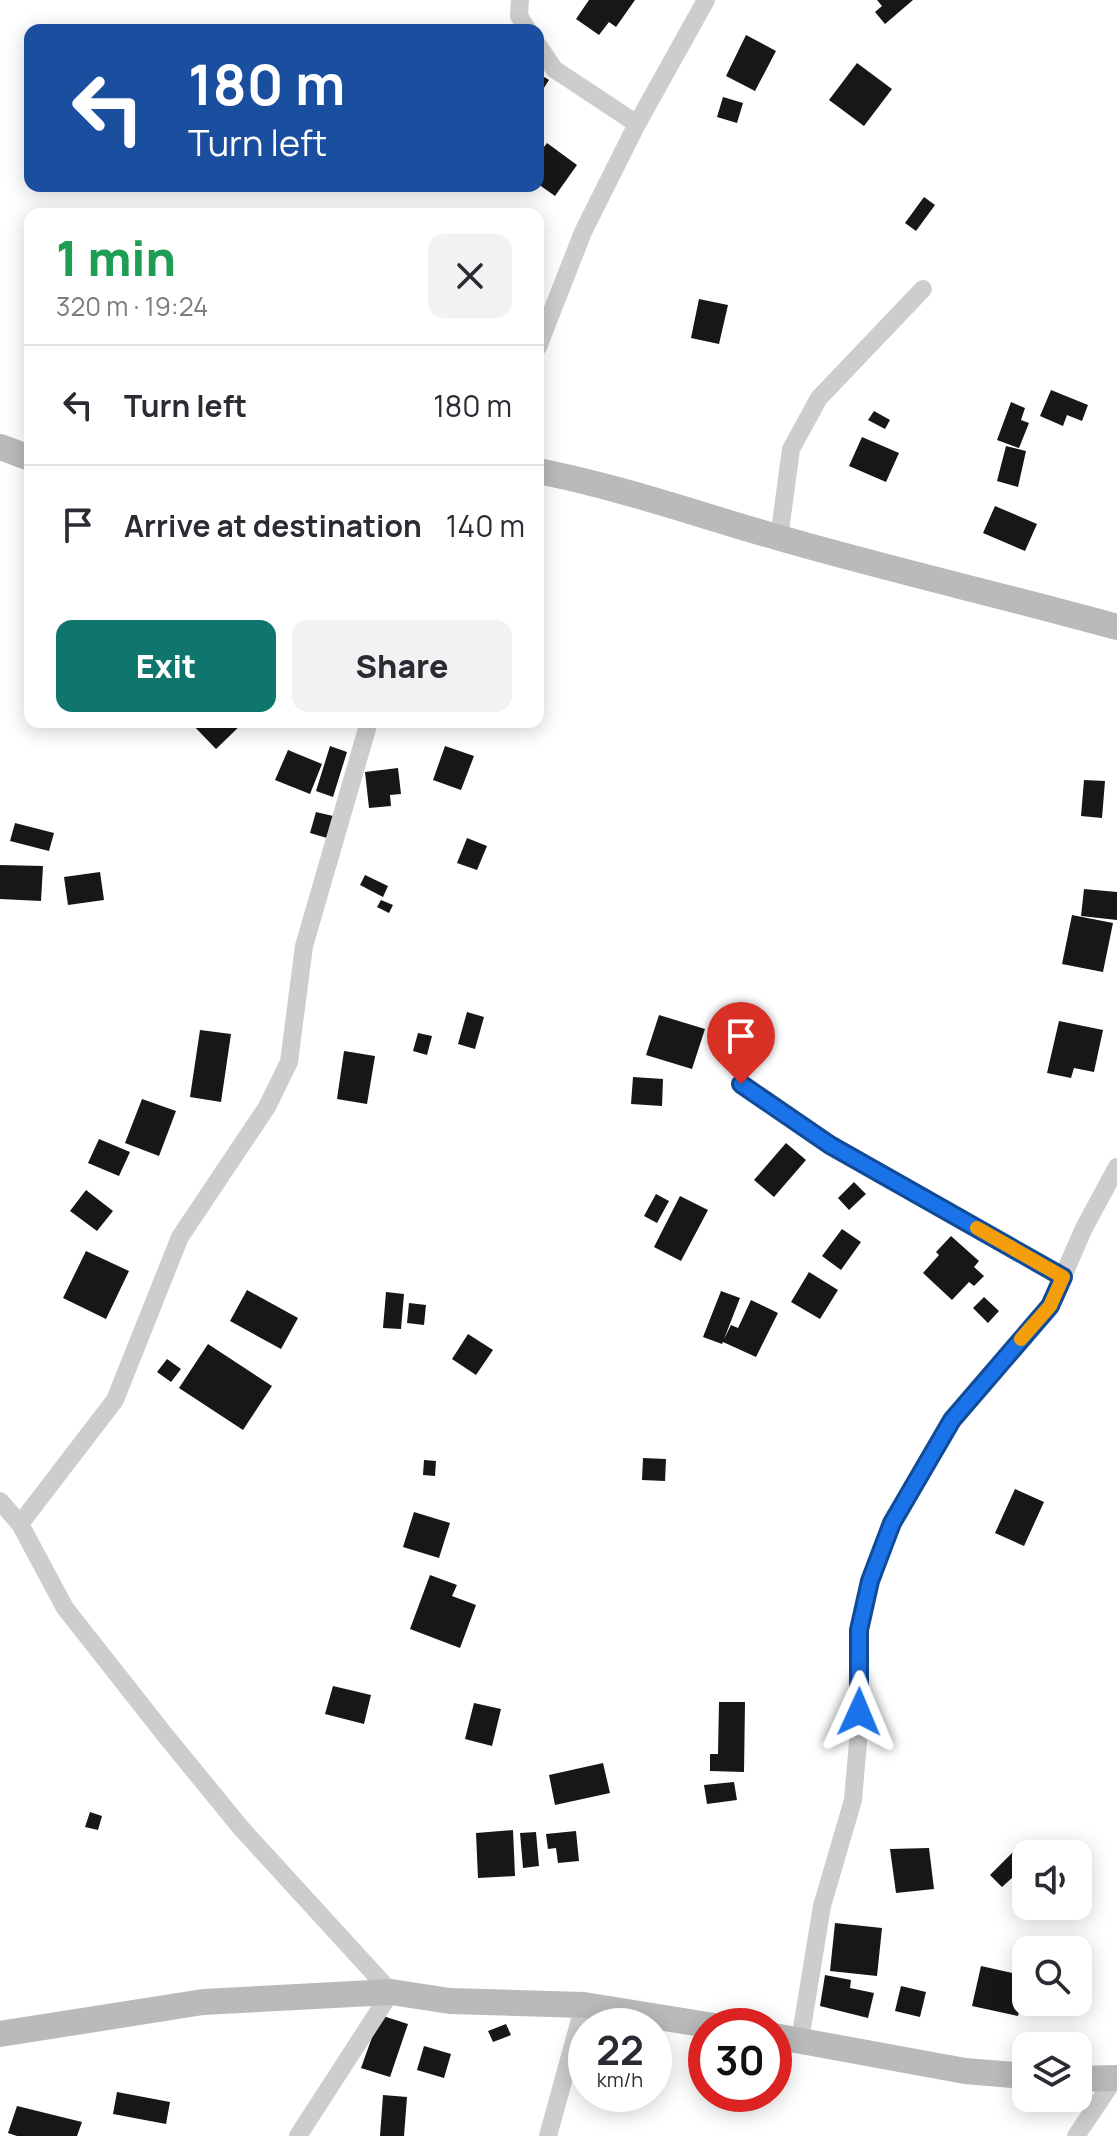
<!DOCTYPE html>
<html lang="en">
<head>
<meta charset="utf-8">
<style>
  :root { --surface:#fff; --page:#f2f2f3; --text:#2b2b33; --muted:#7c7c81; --line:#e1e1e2; --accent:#0f766e }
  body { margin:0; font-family:Manrope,sans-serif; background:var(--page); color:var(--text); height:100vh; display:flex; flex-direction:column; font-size:30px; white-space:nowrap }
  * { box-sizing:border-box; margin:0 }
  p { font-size:26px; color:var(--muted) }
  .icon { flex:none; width:44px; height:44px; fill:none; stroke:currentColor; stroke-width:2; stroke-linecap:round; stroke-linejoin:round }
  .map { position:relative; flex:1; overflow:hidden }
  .details { position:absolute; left:24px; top:208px; width:520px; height:520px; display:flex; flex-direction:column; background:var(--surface); border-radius:16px; box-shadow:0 4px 20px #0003 }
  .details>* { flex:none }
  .hud { position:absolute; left:24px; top:24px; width:520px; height:168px; border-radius:16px; box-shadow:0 4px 20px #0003; background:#1a4fa0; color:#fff; overflow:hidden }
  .fabs { position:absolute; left:1012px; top:1840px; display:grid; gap:16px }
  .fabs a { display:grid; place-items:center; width:80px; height:80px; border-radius:16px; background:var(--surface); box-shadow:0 4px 20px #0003; font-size:40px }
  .speed { position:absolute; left:568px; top:2008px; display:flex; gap:16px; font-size:40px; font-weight:700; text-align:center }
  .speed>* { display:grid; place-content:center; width:104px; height:104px; border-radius:50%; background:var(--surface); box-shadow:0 4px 20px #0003; line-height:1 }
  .speed small { font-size:20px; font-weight:400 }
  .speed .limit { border:12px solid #d22; background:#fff; color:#111 }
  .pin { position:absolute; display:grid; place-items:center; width:68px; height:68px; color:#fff; margin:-82px -34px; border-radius:50% 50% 50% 0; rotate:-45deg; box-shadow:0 0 8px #0007 }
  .pin .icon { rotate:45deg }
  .me { position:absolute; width:88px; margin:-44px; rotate:1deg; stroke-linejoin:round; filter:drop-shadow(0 0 6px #0008) }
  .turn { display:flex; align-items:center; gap:28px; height:168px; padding:0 32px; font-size:36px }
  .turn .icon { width:104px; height:104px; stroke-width:2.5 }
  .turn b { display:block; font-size:56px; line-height:68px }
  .round { display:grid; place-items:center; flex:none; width:84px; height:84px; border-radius:16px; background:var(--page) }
  .overview { display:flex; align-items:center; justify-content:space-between; height:136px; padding:0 32px }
  h1 { font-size:48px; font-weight:800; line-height:60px; color:#1e9e55 }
  .button { display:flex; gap:16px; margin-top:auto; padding:16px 32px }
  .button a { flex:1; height:92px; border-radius:16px; background:var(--accent); color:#fff; font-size:32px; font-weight:800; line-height:92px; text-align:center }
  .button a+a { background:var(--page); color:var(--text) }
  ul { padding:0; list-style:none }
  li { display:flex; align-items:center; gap:24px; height:120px; padding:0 32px; border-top:2px solid var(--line) }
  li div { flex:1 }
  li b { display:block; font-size:30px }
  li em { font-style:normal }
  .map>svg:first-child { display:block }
  .building { fill:#171717 }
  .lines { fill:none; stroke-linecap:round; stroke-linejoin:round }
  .street { stroke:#cdcdcd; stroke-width:18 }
  .secondary { stroke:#bababa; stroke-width:26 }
  .route-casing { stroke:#114b97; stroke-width:20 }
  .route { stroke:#1a73e8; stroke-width:14 }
  .slow { stroke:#f59e0b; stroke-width:14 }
</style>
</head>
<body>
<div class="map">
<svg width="1117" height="2136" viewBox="0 0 1117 2136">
  <rect width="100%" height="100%" fill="#fff"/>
  <path class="building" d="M589,0h46l-19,27 -7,-5 -10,13 -23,-16z
    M877,0h36l-28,24 -10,-12 7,-6z
    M746,35l30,16 -21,40 -29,-15z
    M857,63l35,26 -28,37 -35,-26z
    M538,73l11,7 -11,17z
    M723,97l20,6 -6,20 -20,-6z
    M547,143l30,22 -22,31 -17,-12v-29z
    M924,197l11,8 -19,26 -11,-8z
    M699,299l29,6 -9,39 -28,-6z
    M1051,390l37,15 -6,16 -15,-6 -4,11 -23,-10z
    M1011,402l14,6 -4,12 8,3 -10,25 -22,-8z
    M874,411l16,9 -5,9 -17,-9z
    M862,437l37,16 -13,29 -37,-16z
    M1006,446l20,5 -8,36 -21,-6z
    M995,506l42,18 -12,27 -42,-18z
    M190,722h54l-28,27z
    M330,746l17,6 -14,45 -17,-6z
    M445,746l29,10 -13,34 -28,-10z
    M288,750l34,14 -12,30 -35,-14z
    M398,768l3,26 -11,1 1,11 -22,2 -4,-36z
    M1084,780l21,1 -3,37 -21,-2z
    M316,812l17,4 -6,22 -17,-5z
    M15,823l39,10 -5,18 -39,-10z
    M467,838l20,8 -10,24 -20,-7z
    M0,865l43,1 -2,35 -41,-2z
    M100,872l4,28 -36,5 -4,-28z
    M365,875l23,11 -5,11 -23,-12z
    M1084,889l33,3v28l-36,-4z
    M381,900l12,5 -4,8 -12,-6z
    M1072,915l41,8 -10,49 -41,-8z
    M467,1012l17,5 -9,32 -17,-5z
    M659,1015l46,14 -13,40 -46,-14z
    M1059,1021l44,9 -9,42 -20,-4 -3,10 -24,-5z
    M200,1030l31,4 -10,68 -31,-5z
    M418,1033l14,3 -5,19 -14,-4z
    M344,1051l31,5 -8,48 -30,-5z
    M633,1077l30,2 -1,27 -31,-2z
    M142,1099l34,12 -17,45 -34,-13z
    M99,1139l31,13 -11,24 -31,-13z
    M786,1143l20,17 -32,37 -20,-17z
    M854,1182l12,12 -17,16 -11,-12z
    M86,1190l27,21 -16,20 -27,-20z
    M656,1194l13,7 -12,22 -13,-7z
    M680,1196l28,14 -27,51 -27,-14z
    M842,1229l19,13 -20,28 -19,-14z
    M951,1236l28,25 -5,6 10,9 -10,10 -5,-4 -17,18 -29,-27 16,-18 -3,-3z
    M86,1251l43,20 -23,48 -43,-21z
    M809,1272l29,18 -18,29 -29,-17z
    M247,1290l51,28 -17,31 -51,-28z
    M721,1291l19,7 -16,41 7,-14 7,3 13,-28 27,13 -22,44 -33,-15 -1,2 -19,-7z
    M386,1292l18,2 -3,35 -18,-1z
    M984,1297l15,14 -11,12 -15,-15z
    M409,1303l17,2 -2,20 -17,-2z
    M468,1334l25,16 -17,25 -24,-16z
    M208,1344l64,42 -29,44 -64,-42z
    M167,1359l14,10 -10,13 -14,-10z
    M643,1458l23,1 -1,22 -23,-1z
    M424,1460l12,1 -1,15 -12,-1z
    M1015,1489l29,13 -20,44 -29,-13z
    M414,1512l36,11 -11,35 -36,-11z
    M430,1575l27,10 -5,11 24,9 -16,43 -50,-19z
    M333,1686l38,9 -7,29 -39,-10z
    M719,1702h26l-1,70 -34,-1v-17h8z
    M474,1703l27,6 -9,37 -27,-7z
    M603,1763l7,30 -55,12 -6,-30z
    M734,1782l3,18 -30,4 -3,-19z
    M90,1812l12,4 -4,14 -13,-3z
    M513,1830l2,46 -37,2 -2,-45z
    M576,1831l3,30 -21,2 -2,-15 -8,1 -2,-15z
    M536,1832l3,34 -16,2 -3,-35z
    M929,1848l5,41 -38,4 -6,-44z
    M1014,1851l12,13v27l-13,-14 -11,10 -12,-12z
    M835,1923l47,5 -5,48 -47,-5z
    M981,1966l45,10 -8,40 -46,-10z
    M825,1975l26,5 -1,8 24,5 -6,25 -48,-12z
    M901,1986l25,6 -6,25 -25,-6z
    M380,2015l28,9 -18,53 -29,-9z
    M506,2024l5,11 -18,7 -5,-11z
    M424,2046l27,8 -7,24 -27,-8z
    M117,2092l53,10 -4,22 -53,-10z
    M383,2095l24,2 -3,39h-24z
    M17,2106l65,16 -5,14h-60l-9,-3z"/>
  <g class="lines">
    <path class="street" d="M520,0l-1,16 9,14
      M538,45l16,24 83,55
      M538,347l45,-115 54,-108 69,-124
      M779,538l12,-89 28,-51 104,-109
      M741,1084l89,61 233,132
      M0,1501l20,23 45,84 100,127 76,93 150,164 -93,144
      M20,1524l95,-124 65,-163 87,-130 22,-45 15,-116 65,-224
      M800,2040l22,-134 31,-106 5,-58 1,-112 11,-49 22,-58 60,-103 98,-114 34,-78 33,-61
      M548,2136l36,-131
      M1076,2136l39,-58"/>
    <path class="secondary" d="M0,447l30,11
      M538,471c82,16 161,44 242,67 111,32 225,58 337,89
      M0,2034l203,-32 188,-10 59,9 134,4 130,21
      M774,2036l191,35 61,5
      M1078,2079l39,-1"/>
  </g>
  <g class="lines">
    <defs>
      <path id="route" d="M741,1084l89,61 233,132 -13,29 -98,114 -60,103 -22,58 -11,49v82"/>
    </defs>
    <use href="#route" class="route-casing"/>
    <use href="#route" class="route"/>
    <path class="slow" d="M977,1228l86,49 -13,29 -29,33"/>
  </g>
</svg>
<div class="fabs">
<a><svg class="icon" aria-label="sound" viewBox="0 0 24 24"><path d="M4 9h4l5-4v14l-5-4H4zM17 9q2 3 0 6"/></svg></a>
<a><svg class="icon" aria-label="search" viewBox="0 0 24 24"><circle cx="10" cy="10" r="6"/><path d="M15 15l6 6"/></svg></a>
<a><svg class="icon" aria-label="layers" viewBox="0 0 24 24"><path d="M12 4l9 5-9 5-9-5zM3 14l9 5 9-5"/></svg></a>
</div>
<div class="speed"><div>22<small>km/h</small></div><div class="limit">30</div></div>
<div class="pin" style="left:741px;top:1084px;background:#d93025"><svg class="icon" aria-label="arrive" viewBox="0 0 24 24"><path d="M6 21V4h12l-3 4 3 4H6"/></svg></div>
<svg class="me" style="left:859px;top:1712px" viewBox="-20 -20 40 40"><path d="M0-17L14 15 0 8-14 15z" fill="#1a73e8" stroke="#fff" stroke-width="4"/></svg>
<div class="hud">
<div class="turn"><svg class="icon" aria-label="left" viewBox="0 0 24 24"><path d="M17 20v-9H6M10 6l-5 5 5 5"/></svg><div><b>180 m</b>Turn left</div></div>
</div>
<section class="details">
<div class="overview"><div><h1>1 min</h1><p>320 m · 19:24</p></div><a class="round"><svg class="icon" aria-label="close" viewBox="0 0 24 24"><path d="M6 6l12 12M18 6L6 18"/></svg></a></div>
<ul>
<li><svg class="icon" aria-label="left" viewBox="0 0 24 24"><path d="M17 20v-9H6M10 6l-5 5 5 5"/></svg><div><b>Turn left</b></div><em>180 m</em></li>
<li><svg class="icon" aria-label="arrive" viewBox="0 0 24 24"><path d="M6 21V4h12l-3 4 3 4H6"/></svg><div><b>Arrive at destination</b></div><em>140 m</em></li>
</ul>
<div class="button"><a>Exit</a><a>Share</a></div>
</section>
</div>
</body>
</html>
